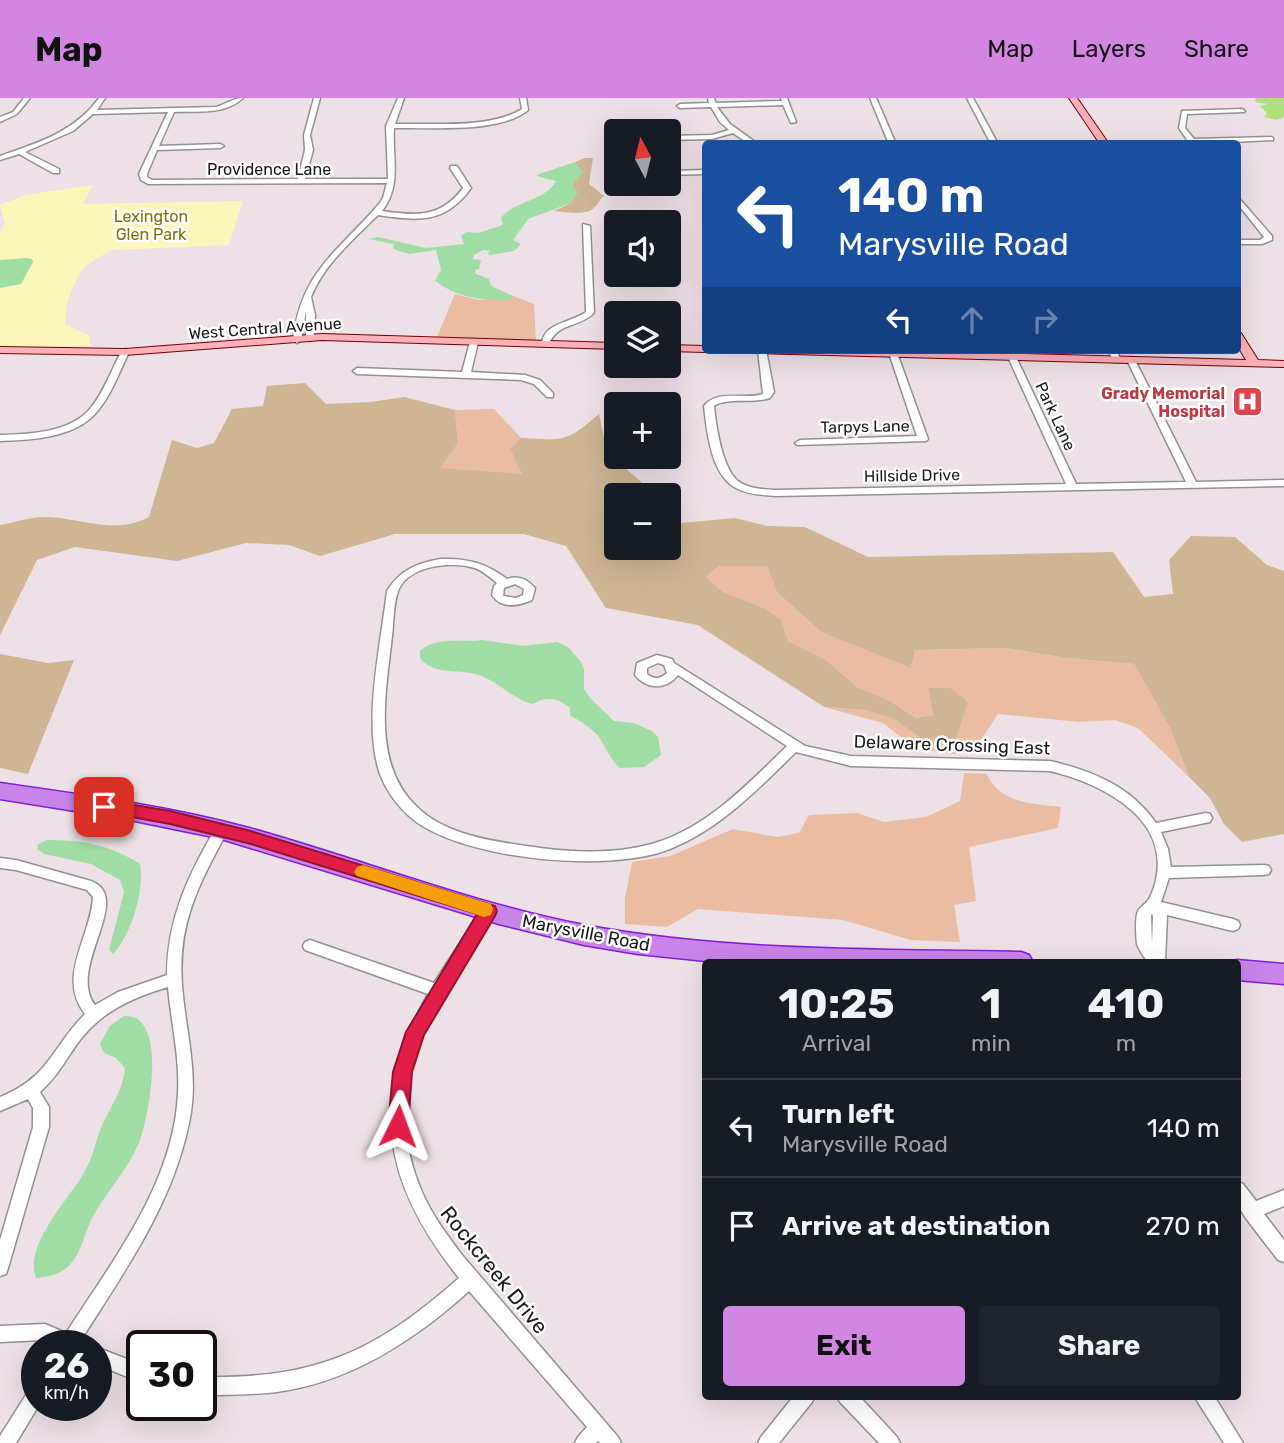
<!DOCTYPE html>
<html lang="en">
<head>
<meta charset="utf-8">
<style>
  :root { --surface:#171b24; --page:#20242c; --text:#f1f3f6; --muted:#9ea1a6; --line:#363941; --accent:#d286e1 }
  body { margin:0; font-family:Rubik,sans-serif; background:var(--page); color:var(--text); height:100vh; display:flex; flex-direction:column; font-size:26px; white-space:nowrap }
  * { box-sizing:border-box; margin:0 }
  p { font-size:23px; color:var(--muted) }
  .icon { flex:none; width:38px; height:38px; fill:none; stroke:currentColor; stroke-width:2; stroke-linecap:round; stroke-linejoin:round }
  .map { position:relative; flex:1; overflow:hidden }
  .side { position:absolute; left:702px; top:861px; width:539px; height:441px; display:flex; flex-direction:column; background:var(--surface); border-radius:7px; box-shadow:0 7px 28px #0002 }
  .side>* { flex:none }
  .top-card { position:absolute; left:702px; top:42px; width:539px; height:214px; border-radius:7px; box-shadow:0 7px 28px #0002; background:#1a4fa0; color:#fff; overflow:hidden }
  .needle { width:46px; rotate:353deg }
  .controls { position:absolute; left:604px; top:21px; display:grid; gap:14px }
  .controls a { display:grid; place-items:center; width:77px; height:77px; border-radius:7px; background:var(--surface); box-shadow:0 7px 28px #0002; font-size:35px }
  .speed { position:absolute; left:21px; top:1232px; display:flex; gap:14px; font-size:35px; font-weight:700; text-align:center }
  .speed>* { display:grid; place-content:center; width:91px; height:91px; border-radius:50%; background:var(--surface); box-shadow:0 7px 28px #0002; line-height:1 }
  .speed small { font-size:18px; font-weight:400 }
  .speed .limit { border:4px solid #111; border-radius:10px; background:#fff; color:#111 }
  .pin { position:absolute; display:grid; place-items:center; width:60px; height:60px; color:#fff; margin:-30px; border-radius:14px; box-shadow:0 4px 10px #0006 }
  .me { position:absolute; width:77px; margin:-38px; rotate:3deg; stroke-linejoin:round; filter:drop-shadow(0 0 5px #0008) }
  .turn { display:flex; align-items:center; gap:24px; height:147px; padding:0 21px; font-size:32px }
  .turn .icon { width:91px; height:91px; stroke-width:2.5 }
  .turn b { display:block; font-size:49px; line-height:60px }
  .lanes { display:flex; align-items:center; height:66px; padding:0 21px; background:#0003; justify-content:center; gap:35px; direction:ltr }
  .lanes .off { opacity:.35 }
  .eta { display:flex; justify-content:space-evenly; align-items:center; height:119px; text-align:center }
  .eta b { font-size:42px; font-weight:700; line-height:49px }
  .button { display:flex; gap:14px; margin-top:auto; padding:14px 21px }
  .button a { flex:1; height:80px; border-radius:7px; background:var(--accent); color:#111; font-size:28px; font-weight:700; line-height:80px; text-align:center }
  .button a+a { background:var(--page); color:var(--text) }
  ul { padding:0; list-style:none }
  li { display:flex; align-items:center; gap:21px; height:98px; padding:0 21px; border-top:2px solid var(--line) }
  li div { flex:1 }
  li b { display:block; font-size:26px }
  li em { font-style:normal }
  header { display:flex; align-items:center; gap:42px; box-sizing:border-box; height:98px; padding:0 35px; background:var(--accent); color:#111 }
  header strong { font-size:33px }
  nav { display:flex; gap:38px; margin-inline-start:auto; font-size:24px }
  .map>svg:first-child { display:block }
  .grass { fill:#eabda3 }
  .forest { fill:#ceb593 }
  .park { fill:#fbf7ba }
  .pitch { fill:#b0e07b }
  .water { fill:#9fdda4 }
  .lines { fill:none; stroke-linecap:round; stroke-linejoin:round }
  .street-casing { stroke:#929292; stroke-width:3 }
  .secondary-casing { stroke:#730105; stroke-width:2 }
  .highway-casing { stroke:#801eda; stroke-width:3 }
  .street { fill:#fff; fill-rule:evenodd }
  .secondary { fill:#fbb1b7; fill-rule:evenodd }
  .highway { fill:#c884e8; fill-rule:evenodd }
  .route { fill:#e11d48; stroke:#92132f; stroke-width:2 }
  .slow { fill:#f59e0b }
  .labels { text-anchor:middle; stroke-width:5; stroke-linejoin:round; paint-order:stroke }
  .far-street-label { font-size:16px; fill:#1b1b1b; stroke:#fff }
  .far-park-label { font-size:16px; fill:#7b7408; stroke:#fff }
  .far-health-label { font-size:16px; font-weight:bold; fill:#be3a42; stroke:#fff; text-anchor:end }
  .street-label { font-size:18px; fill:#1b1b1b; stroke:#fff }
  .near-street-label { font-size:21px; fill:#1b1b1b; stroke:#fff }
</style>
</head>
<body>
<header>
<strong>Map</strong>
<nav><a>Map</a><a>Layers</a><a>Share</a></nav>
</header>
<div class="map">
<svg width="1284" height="1345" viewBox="0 0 1284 1345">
  <rect width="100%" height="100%" fill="#ede0e6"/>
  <path class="grass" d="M455,196l23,6 35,-4 21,8 2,36 -99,-3z
    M494,311l27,29 -11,11 13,26 -84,-7 19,-25 -3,-33z
    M719,468h48l10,26 44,40 90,35 4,-17 91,-2 61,10 67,6 36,64 19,49 -51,-49 -23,-8 -36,2 -81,-8 -25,38 -19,2 -39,-6 -32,-25 -59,-16 40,3 30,8 28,21 33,-1 13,-37 -40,-13 5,27 -17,3 -28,-18 -31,-13 -31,-27 -38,-19 -24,-33 -41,-16 -17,-15z
    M964,675l23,1c12,29 46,30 74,33l-3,21 -89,19 7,54 -22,4 6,37 -49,-2 -68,-20 -145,-11 -31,18 -42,-3v-26l7,-36 38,-6 63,-27 44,8 22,-4 10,-18 48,-2 27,9 42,-5 34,-16z"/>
  <path class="forest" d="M585,60h8l-4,26 15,12c-6,4 -5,8 -10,12 -8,8 -30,4 -40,3l17,-8 1,-16 7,-19 -4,-6z
    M305,285l21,21 45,-2 33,-5 51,13 3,33 -18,25 82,6 -12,-25 11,-11c42,2 45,5 78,-24l8,38 49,43h-40v53h52l1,-38 11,13 55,-5 32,8 38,1 63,30 245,-5 31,45 29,-3 -4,-34 22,-24 44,1 32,28 17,6v263l-42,8 -18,-18 -14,-26 -21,-21 -19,-49 -36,-64 -67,-6 -61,-10 -91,2 -4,18 -90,-36 -44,-40 -10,-26h-48l-13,11 17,15 41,16 17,12 7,21 38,19 31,27 31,13 28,18 17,-3 -5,-27h22l18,14 -12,36 -34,1 -29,-21 -29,-8 -40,-3 -126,-82 -92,-17 -40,-62 -42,-12h-129l-75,22 -31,-11 -43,-2 -69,18 -102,-14 -38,13 -37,75v-110c14,-2 29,-8 43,-8 38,0 70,19 106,0l23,-77 25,8 17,-5 18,-34 31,-3 4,-20z
    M0,556l48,9 26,-3 -46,114 -28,-6z"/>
  <path class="park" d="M93,87l-10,19 160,-3 -14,44 -117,5c-11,6 -24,12 -31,22 -9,13 -18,38 -15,53l23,10 2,11 -91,1v-115l5,-9 -5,-18 25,-10z"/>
  <path class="pitch" d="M1256,0h28v19l-7,3 -13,-3 3,-4 -7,-7 8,-2 -13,-2z"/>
  <path class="water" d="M575,64l8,10 -11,14 6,6 -7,11 -43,16 -15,21 8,4 -7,7 -25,4 -1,-3 4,-1 -9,-1 -9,5 -1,4 8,1 -2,9 -4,1 1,4 13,5 2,7 22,10 -3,4c-31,0 -51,-2 -75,-19l6,-11 -5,-20 -27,4 -16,-5 1,-5 -26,-5 10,-2 48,11 38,-4 -3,-8 6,-4 11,1 25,-8 -2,-7c14,-18 43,-16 55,-37l-19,-5 2,-2z
    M27,160l5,1 1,3 -12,22 -21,4v-28z
    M482,542l42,6 33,-4 11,5 13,15 3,8v19l6,9 24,23 20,2 18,8 6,6 3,18 -17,12 -24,1c-10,-9 -12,-17 -19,-28 -7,-11 -20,-18 -31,-25v-7c-12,-10 -23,-13 -37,-4 -22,-5 -36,-25 -58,-30 -18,-5 -43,1 -55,-16v-7c17,-15 41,-8 62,-11z
    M47,742c34,0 64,5 93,24 5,25 -9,72 -27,90l-4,-4 15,-58 -4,-12 -29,-16 -47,-10 -7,-5 1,-5z
    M124,918c45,-3 25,101 15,127 -11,26 -32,48 -46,73 -9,17 -12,44 -31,55 -7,4 -17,6 -26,7 -13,-34 35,-80 50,-109 7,-13 10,-28 15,-41 9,-21 22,-37 24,-60l-9,-10 -12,-5 -4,-9 10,-18z"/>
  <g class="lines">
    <defs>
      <path id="street" d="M24,0h6l-13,16 -17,8v-5l13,-5z
        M99,0h6l-8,12 119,-3c10,-3 18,-9 27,-9 -18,17 -45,13 -69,14l-15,34 61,-2 4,2 -4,2 -63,2 -10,24v3l5,3 146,-1 7,-29 -1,-15 10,-37h6l-10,37 3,15 -8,29h83l-2,-53 12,-28h6l-9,26c37,-1 95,5 127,-15l-2,-11h6l2,12c-29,24 -97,17 -134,18 -2,29 8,58 -12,83 34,5 59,7 81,-23l-13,-20 1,-2h6l14,22c-26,36 -53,33 -93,27 -24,24 -54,49 -67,82l4,18 -1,23 -4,3 -4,-3v-27l-5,29 -4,3 -4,-3c8,-69 45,-88 86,-136l4,-6 4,-15 -239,1 -7,-4 -2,-6 29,-62 -75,2 -20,17 -48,21 34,17v4h-6l-34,-19 -19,6v-4c37,-13 75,-24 99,-58z
        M708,0h6l2,5 66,-2 -1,-3h6l9,24 -5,1 -8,-18 -66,2 13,17 28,20h-9l-16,-11 -21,6 -44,1v-4l44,-1 17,-5 -9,-8 -9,-15 -31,1 -3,-2 3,-2 29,-1z
        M870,0h6l20,46h-7z
        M967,0h6l25,46h-7z
        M1242,11l3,2 -1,1 -57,2 -2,14 9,11 77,-2 2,1v2l-83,4 -11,-16 3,-17z
        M705,72v4l-37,1v-4z
        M1237,98l35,40v4l-10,4h-25v-4h23l4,-3 -27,-34z
        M583,126l7,2 4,87c-17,16 -36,8 -46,33h-6c-1,-23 29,-23 44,-34z
        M474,241l4,3 -7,30 54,3 15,5 13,13v4h-6l-13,-13 -13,-4 -164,-6 -4,-3 4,-3 105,4 8,-30z
        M125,251l4,3c-10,21 -19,46 -35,63 -22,23 -64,25 -94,26v-6c29,-1 68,-2 89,-25 14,-16 22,-39 32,-58z
        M758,252h8l8,42 -4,6c-17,6 -43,-1 -56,8 2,20 8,62 24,75 10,8 25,8 38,9l290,-6 -58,-127 4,-3 4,3 60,127 110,-2 -59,-122 4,-3 4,3 61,122 88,-2v6l-508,10c-12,-1 -26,-1 -38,-7 -27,-12 -31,-57 -34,-83 13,-17 41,-6 59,-12z
        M888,252h8l32,89 -2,2 -129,4 -2,-2 5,-3 117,-4z
        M1108,252h8l5,10 -1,2h-6z
        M441,461c26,-1 45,4 66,20 11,-4 20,0 28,9l-3,12c-14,6 -31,9 -40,-5l2,-9 3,-3c-7,-6 -14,-12 -22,-15 -23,-7 -65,-3 -76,21 -6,13 -5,33 -7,47 -6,56 -21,128 25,171 31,30 82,35 123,41 39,5 84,6 121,-7 49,-17 89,-59 126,-95l-109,-71c-12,15 -31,15 -43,0l2,-12 20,-8 15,4 2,4 131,83 46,10 199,5c43,10 80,25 106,62l50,-10 4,1 2,4 -2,4 -49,10 7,17 3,18 93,-2 5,1 2,4 -2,4 -5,1 -95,3 -8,24 72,17 5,2 2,4 -2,4 -5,2 -66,-16 -2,47h-17c-4,-5 -9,-12 -11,-18 -1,-8 -2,-26 1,-33 2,-4 8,-7 11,-12 4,-7 7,-17 8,-25 9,-60 -61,-92 -107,-103l-199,-5 -55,-14c-38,37 -76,77 -126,97 -61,24 -194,11 -249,-24 -19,-12 -35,-33 -42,-54 -16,-50 2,-128 8,-180 13,-21 30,-28 54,-32zM515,486l9,5 -1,6 -7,3 -13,-2 1,-8zM658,565l6,2 3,8c-7,6 -13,7 -20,1v-6zM1152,816l1,2 -1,29 -1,-30z
        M222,727l5,1 1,4c-31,58 -53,97 -45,166 4,38 14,77 8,116 -14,86 -65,157 -110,228l1,6h-26l-11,-6 -45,2v-16l45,-2 21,9c47,-73 108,-150 112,-240 2,-35 -7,-71 -10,-106 -37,11 -68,25 -91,57 -12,17 -21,34 -37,48l9,15v20l-41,141 -2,6 -6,2v-36l33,-113v-19l-5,-9 -28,12v-14c50,-20 51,-49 85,-83 -29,-37 6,-77 8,-117l-6,-7 -71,-20 -16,-2v-10l16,2 75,21c44,17 -25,87 4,124l23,-13 49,-17c0,-56 22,-102 50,-149z
        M488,807l5,2 2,4 -2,4c-56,88 -118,168 -71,277 10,23 25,43 40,63l156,182 3,6h-21l-2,-2 -2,2h-21l3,-6 9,-10 -118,-136c-54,49 -118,91 -192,101 -26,3 -50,3 -76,3v-18c114,2 173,-24 258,-99 -76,-95 -91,-176 -31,-284l-123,-44 -2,-4 2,-4 5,-2 124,43 49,-76z
        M1237,1083l6,3 13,17 28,-11v16l-20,8 20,26v22l-6,-2 -33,-43 -8,-14z
        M96,1249l46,18v18l-46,-19z
        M37,1286v21h2l-23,38h-16v-7l31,-49z
        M794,1298h21l-3,6 -33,41h-21l3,-6z
        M837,1298h22l38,41 3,6h-21l-39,-41z
        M1194,1298h20l29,47h-19z"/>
      <path id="secondary" d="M1069,0h8l32,46h-9z
        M1237,234l4,1 17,27 26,1v6l-532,-14 -6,-3h134l366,10 -9,-15z
        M322,236l294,9v6l-294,-9 -197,15 -125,-2v-6l125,2z
        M668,247l37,1v4h5l-5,2 -37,-1z"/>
      <path id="highway" d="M0,685c84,12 168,23 249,45 112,31 221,75 335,97 144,27 291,24 437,27l8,3 4,7h-317l-78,-8 -54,-9 -85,-21 -281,-86 -93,-19 -125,-20z
        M1237,862l47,4v20l-47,-4v-18h-8z"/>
    </defs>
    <use href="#street" class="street-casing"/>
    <use href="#secondary" class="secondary-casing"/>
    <use href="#highway" class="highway-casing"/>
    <use href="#street" class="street"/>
    <use href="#secondary" class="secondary"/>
    <use href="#highway" class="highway"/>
  </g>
  <path class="route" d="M104,702l66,11 81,20 244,75 2,5 -2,5 -71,119 -12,37 -4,54 -3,7 -7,3 -7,-3 -3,-7 5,-54 13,-40 71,-118 -226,-70 -81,-20 -71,-13 -3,-4 3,-5z"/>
  <path class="slow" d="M363,767l121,37 7,2 2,5 -2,6 -7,2 -127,-41 -3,-4 3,-5z"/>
  <defs>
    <symbol id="hospital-square" viewBox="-11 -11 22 22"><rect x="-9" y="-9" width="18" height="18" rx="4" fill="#e0444e" stroke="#fff"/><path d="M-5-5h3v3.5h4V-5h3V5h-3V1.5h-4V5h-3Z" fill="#fff"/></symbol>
  </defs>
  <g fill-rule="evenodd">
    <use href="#hospital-square" x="1230" y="286" width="35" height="35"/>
  </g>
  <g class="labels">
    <g class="far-street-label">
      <text x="269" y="77">Providence Lane</text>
      <text transform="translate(265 230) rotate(-4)" y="6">West Central Avenue</text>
      <text transform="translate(1056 318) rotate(65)" y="6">Park Lane</text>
      <text transform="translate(865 328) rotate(-1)" y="6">Tarpys Lane</text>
      <text transform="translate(912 377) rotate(-1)" y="6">Hillside Drive</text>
    </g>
    <g class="far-park-label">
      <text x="151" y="124">Lexington<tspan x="151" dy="18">Glen Park</tspan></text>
    </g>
    <g class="far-health-label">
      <text x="1225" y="301">Grady Memorial<tspan x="1225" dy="18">Hospital</tspan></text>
    </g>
    <g class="street-label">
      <text transform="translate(952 647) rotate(2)" y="6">Delaware Crossing East</text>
      <text transform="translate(586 835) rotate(11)" y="6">Marysville Road</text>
    </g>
    <g class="near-street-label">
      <text transform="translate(494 1172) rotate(51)" y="7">Rockcreek Drive</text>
    </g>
  </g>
</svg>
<div class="controls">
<a><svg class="needle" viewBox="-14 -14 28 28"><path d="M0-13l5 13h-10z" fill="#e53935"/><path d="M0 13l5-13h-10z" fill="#9ea1a6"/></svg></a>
<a><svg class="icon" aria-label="sound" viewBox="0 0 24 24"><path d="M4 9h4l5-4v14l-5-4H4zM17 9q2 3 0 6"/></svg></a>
<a><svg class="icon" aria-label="layers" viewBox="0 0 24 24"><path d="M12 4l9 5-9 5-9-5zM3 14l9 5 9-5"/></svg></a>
<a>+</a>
<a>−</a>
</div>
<div class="speed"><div>26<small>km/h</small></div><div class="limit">30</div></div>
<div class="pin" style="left:104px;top:709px;background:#d93025"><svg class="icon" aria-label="arrive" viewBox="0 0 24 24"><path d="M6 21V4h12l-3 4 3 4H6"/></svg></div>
<svg class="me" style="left:398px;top:1028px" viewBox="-20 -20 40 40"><path d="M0-17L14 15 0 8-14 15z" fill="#e11d48" stroke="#fff" stroke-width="4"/></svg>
<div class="top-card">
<div class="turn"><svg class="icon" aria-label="left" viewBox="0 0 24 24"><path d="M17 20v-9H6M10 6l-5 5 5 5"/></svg><div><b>140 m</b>Marysville Road</div></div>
<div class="lanes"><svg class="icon" aria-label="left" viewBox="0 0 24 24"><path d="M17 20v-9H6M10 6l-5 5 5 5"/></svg><svg class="icon off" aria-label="ahead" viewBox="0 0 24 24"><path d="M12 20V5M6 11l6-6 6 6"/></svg><svg class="icon off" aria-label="right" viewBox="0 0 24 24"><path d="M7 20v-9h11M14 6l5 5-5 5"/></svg></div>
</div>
<section class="side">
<div class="eta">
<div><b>10:25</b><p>Arrival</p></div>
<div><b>1</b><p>min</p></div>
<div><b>410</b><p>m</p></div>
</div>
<ul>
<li><svg class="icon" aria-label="left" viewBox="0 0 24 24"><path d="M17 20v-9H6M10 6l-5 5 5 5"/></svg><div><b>Turn left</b><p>Marysville Road</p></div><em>140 m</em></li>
<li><svg class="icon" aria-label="arrive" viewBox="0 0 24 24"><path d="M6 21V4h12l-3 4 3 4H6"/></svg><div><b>Arrive at destination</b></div><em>270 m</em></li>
</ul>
<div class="button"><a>Exit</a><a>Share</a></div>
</section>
</div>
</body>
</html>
